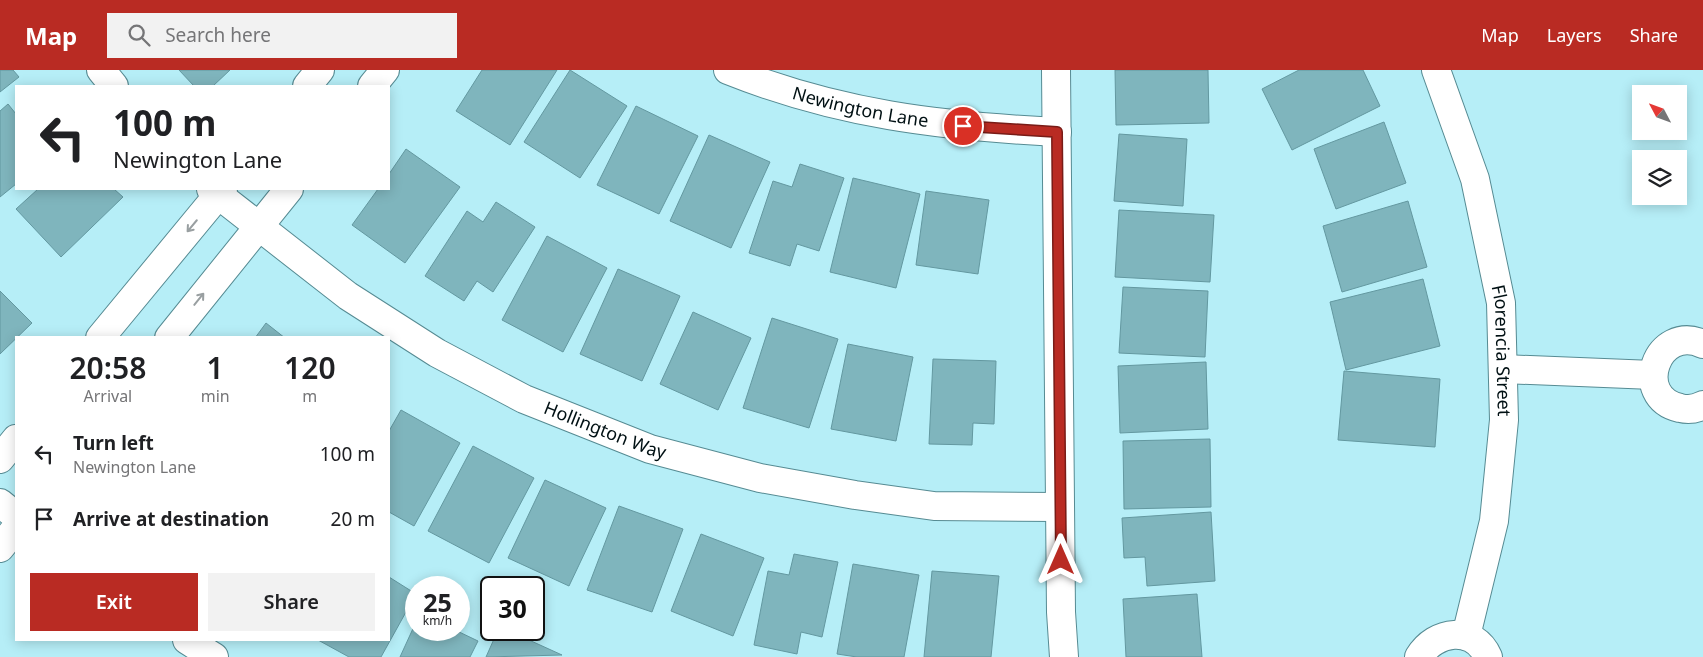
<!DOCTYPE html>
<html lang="en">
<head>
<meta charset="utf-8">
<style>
  :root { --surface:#fff; --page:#f2f2f2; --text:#202124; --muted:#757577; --accent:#b92b23 }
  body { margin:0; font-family:"Noto Sans",sans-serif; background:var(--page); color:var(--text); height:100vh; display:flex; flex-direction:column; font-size:19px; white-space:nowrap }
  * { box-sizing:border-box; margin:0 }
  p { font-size:16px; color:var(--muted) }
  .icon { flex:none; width:28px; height:28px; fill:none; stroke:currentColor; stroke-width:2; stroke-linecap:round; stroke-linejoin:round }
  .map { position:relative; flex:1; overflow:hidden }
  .drawer { position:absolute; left:15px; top:266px; width:375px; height:305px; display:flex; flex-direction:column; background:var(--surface); border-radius:0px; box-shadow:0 2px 12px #0003 }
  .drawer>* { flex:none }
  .hud { position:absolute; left:15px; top:15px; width:375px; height:105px; border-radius:0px; box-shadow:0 2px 12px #0003; background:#fff; color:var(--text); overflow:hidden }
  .needle { width:32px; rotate:311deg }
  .controls { position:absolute; left:1632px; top:15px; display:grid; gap:10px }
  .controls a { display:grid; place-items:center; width:55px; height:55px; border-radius:0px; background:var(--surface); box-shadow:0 2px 12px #0003; font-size:25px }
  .speed { position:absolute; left:405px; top:506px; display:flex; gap:10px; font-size:25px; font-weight:700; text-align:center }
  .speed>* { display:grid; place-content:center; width:65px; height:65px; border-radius:50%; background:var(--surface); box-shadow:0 2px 12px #0003; line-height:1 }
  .speed small { font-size:12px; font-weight:400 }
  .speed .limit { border:2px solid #111; border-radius:8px; background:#fff; color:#111 }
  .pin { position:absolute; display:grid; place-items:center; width:42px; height:42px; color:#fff; margin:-21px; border:2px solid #fff; border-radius:50%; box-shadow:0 1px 5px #0007 }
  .me { position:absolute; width:55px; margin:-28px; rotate:0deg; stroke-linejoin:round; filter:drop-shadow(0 0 4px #0008) }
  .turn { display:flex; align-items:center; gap:18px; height:105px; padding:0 15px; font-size:22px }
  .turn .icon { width:65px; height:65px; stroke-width:2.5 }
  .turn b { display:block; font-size:35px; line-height:42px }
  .eta { display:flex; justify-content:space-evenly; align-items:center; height:85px; text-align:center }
  .eta b { font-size:30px; font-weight:600; line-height:35px }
  .button { display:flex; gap:10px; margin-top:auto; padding:10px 15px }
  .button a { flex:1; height:58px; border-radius:0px; background:var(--accent); color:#fff; font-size:20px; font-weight:600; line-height:58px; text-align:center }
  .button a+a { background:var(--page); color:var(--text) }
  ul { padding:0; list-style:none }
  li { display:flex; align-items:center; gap:15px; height:65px; padding:0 15px }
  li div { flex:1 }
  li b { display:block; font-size:19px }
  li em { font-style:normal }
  header { display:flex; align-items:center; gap:30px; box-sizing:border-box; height:70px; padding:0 25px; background:var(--accent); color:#fff }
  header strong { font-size:24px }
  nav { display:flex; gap:28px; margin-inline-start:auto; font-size:18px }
  .search { width:350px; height:45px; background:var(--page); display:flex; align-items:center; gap:12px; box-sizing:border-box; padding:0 18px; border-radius:0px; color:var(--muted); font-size:19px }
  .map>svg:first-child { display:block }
  .building { fill:#7fb5bd; stroke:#6398a0 }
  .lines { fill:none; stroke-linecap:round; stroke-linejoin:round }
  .minor-casing { stroke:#568b93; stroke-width:30 }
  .minor { stroke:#fff; stroke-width:28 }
  .oneway { stroke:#999fa1 }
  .route-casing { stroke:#781c17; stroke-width:12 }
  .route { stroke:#b92b23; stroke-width:9 }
  .labels { text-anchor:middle; stroke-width:5; stroke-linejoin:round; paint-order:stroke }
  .street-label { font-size:18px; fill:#001013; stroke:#b6eef7 }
</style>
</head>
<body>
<header>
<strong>Map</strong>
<div class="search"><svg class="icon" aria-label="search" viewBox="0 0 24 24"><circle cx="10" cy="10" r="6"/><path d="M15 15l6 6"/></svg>Search here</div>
<nav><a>Map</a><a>Layers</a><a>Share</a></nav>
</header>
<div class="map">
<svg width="1703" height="587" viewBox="0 0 1703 587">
  <rect width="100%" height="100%" fill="#b6eef7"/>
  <path class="building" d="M0,0h13l6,7 -19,15z
    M179,0h51l-17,16h-19z
    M482,0h75l-47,75 -54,-34z
    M570,0l57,36 -47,72 -56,-36z
    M1115,0h93l1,53 -93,2z
    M1299,0h64l17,36 -88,44 -30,-61z
    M8,34l8,10v70l-16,13v-86z
    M636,36l62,30 -39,78 -62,-29z
    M1384,52l22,61 -70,26 -22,-60z
    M1119,64l68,5 -4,67 -69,-5z
    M709,65l61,27 -39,86 -61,-27z
    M406,79l54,38 -55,76 -53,-38 26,-36h11v-15z
    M800,94l44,14 -25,73 -22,-7 -7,22 -41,-13 24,-72 19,6z
    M853,108l67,16 -24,94 -66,-16z
    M38,119h76l9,8 -62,60 -45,-48z
    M926,121l63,9 -11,74 -62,-9z
    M1408,131l19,66 -85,25 -19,-66z
    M496,132l39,25 -42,65 -16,-11 -13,20 -39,-25 42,-65 16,11z
    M1119,140l95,5 -4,67 -95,-5z
    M547,166l60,32 -44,84 -61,-32z
    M618,199l62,27 -38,85 -62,-27z
    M1423,209l17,67 -94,24 -16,-68z
    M1123,217l85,4 -3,66 -86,-4z
    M0,221l32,32 -32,31z
    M693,242l58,26 -33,72 -58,-26z
    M772,248l66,21 -29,89 -66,-20z
    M266,253l19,15h-30z
    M848,274l65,13 -17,84 -65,-12z
    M933,289l63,2 -2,63 -21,-1 -1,22 -43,-1z
    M1206,292l2,67 -88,4 -2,-67z
    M1344,301l96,8 -5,68 -97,-7z
    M401,340l59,33 -46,83 -25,-14v-81z
    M1210,369l1,68 -87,2 -1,-68z
    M473,376l61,32 -45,85 -61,-32z
    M545,410l61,28 -37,78 -61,-28z
    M619,436l64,23 -31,83 -65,-22z
    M1211,442l4,69 -68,5 -2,-29 -21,1 -2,-40z
    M701,464l63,24 -31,78 -62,-25z
    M794,484l44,8 -16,75 -21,-5 -4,22 -43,-9 14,-74 21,4z
    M853,494l66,11 -15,82h-47l-20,-3z
    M932,501l67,5 -8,81h-67z
    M389,507l27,17 -35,63h-32l-31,-17h71z
    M1197,524l5,63h-76l-3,-58z
    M416,552v8h39l23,11 -8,16h-70z
    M498,560h9l55,25 -76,2z"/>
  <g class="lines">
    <defs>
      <g id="minor">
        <path d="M101,0l13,16"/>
        <path id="s1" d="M728,0c110,44 211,56 329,62"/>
        <path d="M1056,0l5,542 3,45"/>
        <path id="s2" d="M1436,0l39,109 26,124 3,117 -10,101 -28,115"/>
        <path d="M307,16l13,-16"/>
        <path d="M372,16l13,-16"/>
        <path id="s3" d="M211,119l137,107 89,57 87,46 126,50 110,29 95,17 79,11 126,1"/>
        <path d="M100,268l123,-149"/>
        <path d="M169,268l120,-149"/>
        <path d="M1703,274c-46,-21 -72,53 -23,64 8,2 16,1 23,-3"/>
        <path d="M1503,299l150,6"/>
        <path d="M0,389l16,-20"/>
        <path d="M0,433l16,13"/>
        <path d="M0,478l16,-20"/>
        <path d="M187,570l27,17"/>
        <path d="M1419,587c16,-27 55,-32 69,0"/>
      </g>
    </defs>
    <use href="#minor" class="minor-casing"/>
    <use href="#minor" class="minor"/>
  </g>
  <defs><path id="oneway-shaft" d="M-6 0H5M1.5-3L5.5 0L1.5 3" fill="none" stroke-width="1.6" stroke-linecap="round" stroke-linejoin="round" transform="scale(1.25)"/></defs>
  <g class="oneway">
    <use href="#oneway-shaft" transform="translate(192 156) rotate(130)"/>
    <use href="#oneway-shaft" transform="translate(199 229) rotate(-51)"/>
  </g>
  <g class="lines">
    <defs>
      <path id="route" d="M963,56l94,6 4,428"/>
    </defs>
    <use href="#route" class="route-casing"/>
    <use href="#route" class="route"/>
  </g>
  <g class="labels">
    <g class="street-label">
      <text dy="6" stroke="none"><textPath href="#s1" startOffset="138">Newington Lane</textPath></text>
      <text dy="6" stroke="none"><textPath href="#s2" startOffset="290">Florencia Street</textPath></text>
      <text dy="6" stroke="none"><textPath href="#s3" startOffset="465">Hollington Way</textPath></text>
    </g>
  </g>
</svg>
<div class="controls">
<a><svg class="needle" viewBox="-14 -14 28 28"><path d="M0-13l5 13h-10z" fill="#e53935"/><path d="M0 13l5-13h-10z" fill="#757577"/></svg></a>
<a><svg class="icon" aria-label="layers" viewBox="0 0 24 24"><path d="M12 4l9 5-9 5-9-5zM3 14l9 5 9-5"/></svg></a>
</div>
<div class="speed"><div>25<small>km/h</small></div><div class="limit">30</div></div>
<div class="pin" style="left:963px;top:56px;background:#d93025"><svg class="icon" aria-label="arrive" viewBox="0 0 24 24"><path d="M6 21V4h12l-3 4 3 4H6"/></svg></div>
<svg class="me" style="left:1061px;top:490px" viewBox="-20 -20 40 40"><path d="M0-17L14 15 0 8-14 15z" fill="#b92b23" stroke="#fff" stroke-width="4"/></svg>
<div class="hud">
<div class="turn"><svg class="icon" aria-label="left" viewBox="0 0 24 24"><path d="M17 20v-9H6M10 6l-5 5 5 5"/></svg><div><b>100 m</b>Newington Lane</div></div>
</div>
<section class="drawer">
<div class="eta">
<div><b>20:58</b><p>Arrival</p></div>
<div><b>1</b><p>min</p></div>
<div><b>120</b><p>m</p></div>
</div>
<ul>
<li><svg class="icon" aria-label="left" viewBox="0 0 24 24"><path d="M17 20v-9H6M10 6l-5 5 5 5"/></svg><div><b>Turn left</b><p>Newington Lane</p></div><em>100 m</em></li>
<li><svg class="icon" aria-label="arrive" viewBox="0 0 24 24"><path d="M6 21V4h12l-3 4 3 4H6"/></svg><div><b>Arrive at destination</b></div><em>20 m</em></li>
</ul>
<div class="button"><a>Exit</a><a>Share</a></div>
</section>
</div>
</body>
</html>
